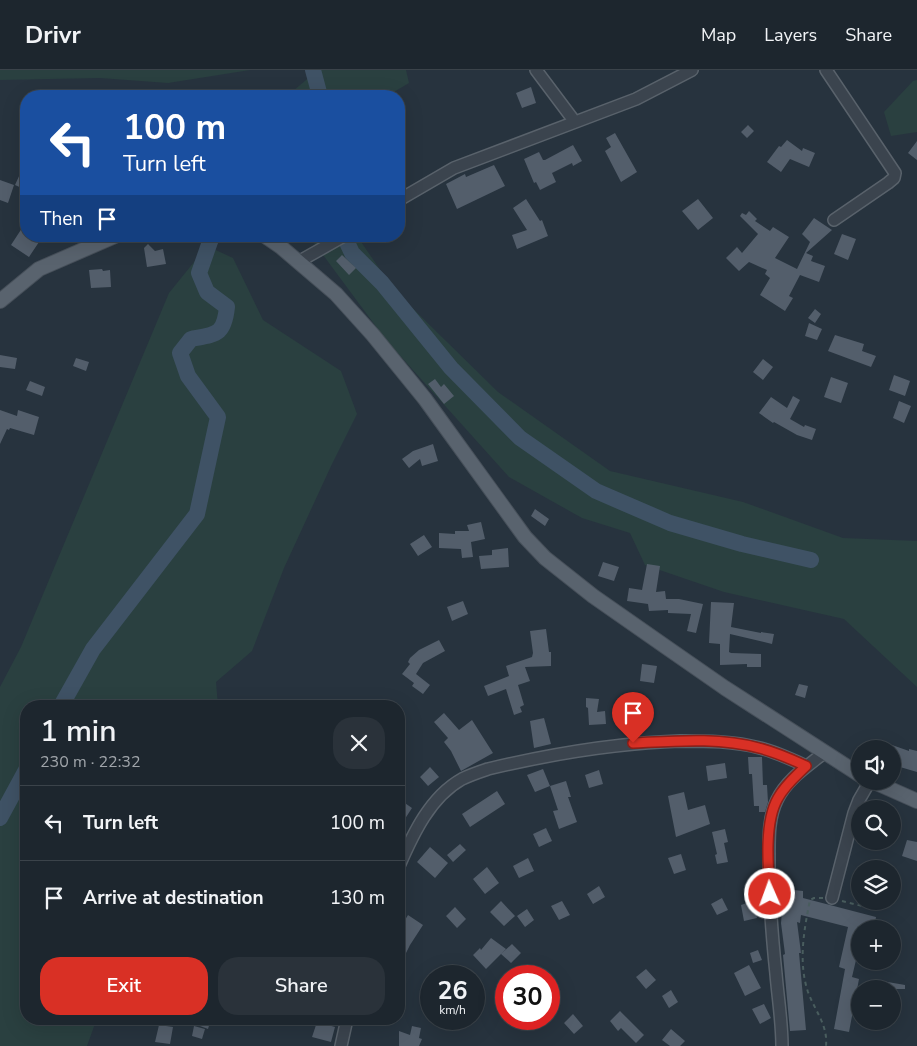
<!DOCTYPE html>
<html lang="en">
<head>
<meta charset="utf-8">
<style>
  :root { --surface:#1d262e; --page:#2a323a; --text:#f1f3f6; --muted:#a0a5aa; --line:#3b434a; --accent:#d93025 }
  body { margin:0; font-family:"Nunito Sans",sans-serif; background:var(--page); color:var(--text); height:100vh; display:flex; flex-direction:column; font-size:19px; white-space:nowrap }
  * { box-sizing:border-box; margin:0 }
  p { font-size:16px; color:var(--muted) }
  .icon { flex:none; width:28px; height:28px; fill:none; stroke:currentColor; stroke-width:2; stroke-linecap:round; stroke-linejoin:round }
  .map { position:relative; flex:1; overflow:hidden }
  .side { position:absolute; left:20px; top:630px; width:385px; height:325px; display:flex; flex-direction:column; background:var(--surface); border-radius:20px; box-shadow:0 5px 20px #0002,0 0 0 1px var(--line) }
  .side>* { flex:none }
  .banner { position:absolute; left:20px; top:20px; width:385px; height:152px; border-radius:20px; box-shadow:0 5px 20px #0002,0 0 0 1px var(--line); background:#1a4fa0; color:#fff; overflow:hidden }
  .fabs { position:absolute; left:851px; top:670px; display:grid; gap:10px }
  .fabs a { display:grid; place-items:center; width:50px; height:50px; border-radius:50%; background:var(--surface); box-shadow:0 5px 20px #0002,0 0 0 1px var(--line); font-size:25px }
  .speed { position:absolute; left:420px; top:895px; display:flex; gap:10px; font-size:25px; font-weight:700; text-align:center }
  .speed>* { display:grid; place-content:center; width:65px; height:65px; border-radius:50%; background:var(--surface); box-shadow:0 5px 20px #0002,0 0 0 1px var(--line); line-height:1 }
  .speed small { font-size:12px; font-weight:400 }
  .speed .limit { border:8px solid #d22; background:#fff; color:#111 }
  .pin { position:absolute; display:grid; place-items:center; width:42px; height:42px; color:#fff; margin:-51px -21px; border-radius:50% 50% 50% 0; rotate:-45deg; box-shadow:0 0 5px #0007 }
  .pin .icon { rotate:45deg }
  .me { position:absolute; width:55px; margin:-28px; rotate:358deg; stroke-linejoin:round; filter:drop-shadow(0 0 4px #0008) }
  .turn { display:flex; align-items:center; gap:18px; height:105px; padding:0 20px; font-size:22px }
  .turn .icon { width:65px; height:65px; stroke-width:2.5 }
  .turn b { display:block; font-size:35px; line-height:42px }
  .then { display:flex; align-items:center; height:48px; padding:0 20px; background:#0003; gap:10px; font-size:19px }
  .round { display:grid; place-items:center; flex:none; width:52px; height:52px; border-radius:20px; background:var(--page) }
  .summary { display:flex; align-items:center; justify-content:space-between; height:85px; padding:0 20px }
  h1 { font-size:30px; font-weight:600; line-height:38px }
  .primary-button { display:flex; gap:10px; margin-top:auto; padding:10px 20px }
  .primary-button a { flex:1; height:58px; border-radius:20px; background:var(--accent); color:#fff; font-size:20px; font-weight:600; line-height:58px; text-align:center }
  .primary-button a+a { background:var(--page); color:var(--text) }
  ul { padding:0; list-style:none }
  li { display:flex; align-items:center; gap:15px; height:75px; padding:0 20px; border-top:1px solid var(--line) }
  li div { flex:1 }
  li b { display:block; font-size:19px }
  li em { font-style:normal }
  header { display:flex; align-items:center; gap:30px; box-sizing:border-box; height:70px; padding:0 25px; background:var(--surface); border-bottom:1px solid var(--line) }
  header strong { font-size:24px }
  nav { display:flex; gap:28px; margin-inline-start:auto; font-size:18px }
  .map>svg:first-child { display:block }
  .green { fill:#2a4040 }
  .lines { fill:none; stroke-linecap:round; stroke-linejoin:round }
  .river { stroke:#3f5265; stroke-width:16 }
  .building { fill:#535e6b }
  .minor-casing { stroke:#59626b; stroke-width:14 }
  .major-casing { stroke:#47505a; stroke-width:16 }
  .path { stroke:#495d5e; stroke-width:2; stroke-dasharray:4 4; stroke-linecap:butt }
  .minor { stroke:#3b444e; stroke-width:11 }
  .major { stroke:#59636e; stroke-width:14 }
  .route-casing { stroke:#8d1f18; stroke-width:12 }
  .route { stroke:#d93025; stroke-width:9 }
</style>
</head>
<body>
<header>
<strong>Drivr</strong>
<nav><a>Map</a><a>Layers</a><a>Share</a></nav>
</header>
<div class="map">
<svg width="917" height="976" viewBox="0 0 917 976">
  <rect width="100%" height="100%" fill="#27333e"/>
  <path class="green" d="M0,0h250l-82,13 -68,-5 -100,2z
    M318,0h88l3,13 -22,13h-100z
    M917,10v52l-26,4 -7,-24 29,-31z
    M309,166h48l37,54 104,102 112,79 133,31 100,36 74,3v146l-73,-68 -120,-27 -79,-27 -15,-32 -48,-15 -73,-41 -123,-137z
    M207,176l26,12 30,62 78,51 16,43 -25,50 -48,104 -32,83 -36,31 2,24h-192v313h76l-6,2 -9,25h-87v-359l21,-40 148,-354z"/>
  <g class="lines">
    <path class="river" d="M313,0l7,26
      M344,166l8,17 30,30 69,85 69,70 76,53 74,32 72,21 69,16
      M61,636l32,-57 104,-135 21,-97 -30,-41 -8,-23 11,-14c26,-5 33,-4 36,-32l-20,-15 -8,-19 13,-37
      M0,748l26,-48"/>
  </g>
  <path class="building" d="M531,17l5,16 -14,5 -6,-15z
    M748,55l6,6 -7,7 -6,-6z
    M615,63l22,39 -16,10 -16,-31 6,-4 -5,-9z
    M787,70l15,11 1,-3 12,5 -6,14 -19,-8 -9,13 -14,-10 12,-16 2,1z
    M917,71v19l-9,-7z
    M573,75l9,16 -9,5 -1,-3 -20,10 4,9 -16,8 -4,-8 -2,1 -10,-24 15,-7 4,8h2z
    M494,95l11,21 -48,23 -11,-25 19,-10 1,3z
    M20,104l6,3v13l-11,-5z
    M0,110l14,5 -6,18 -8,-3z
    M526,129l14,22 2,-1 6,16 -31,13 -5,-14 15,-5 -14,-22z
    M698,129l15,19 -15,12 -16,-19z
    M749,141l8,8 -2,2 15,10 3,-4 16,10 -14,21 22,11 13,-27 -8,-8 12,-16 18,12 -26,23 7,3 -2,5 14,5 -6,16 -19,-7 -11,21 4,2 -8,13 -25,-16 10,-17 -5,-4 2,-4 -18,-8 -10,9 -13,-13 11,-11 5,6 16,-19 -18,-18 2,-3 4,2z
    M26,152v14h11l4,3 -12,18 -18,-12z
    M842,164l14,5 -8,21 -14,-6z
    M148,174l7,7 8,-2 3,15 -19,3 -3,-19z
    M342,185l14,13 -7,7 -13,-14z
    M102,199l1,2 7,-1 1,17 -20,1 -2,-18z
    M815,239l6,5 -6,9 -7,-5z
    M809,253l13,6 -5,11 -12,-4z
    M835,265l29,9 -2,7 14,5 -5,11 -43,-16z
    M0,285l17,3 -2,11 -15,-2z
    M76,288l13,4 -3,9 -13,-5z
    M763,289l10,8 -10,13 -10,-8z
    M894,305l16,6 -5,15 -16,-6z
    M831,307l17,6 -7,20 -17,-6z
    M435,309l6,8 3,-3 10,12 -10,8 -16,-20z
    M30,311l15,6 -3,9 -16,-6z
    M793,326l7,4 -10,19 14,8 1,-2 11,4 -4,11 -15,-5 -23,-13 -1,1 -14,-10 12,-16 16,11z
    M899,331l12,5 -7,17 -11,-5z
    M0,340l17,6 1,-6 21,7 -5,18 -24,-7 -1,2 -2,-1 -7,15z
    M433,374l5,17 -16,5 -2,-7 -11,9 -7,-9 11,-8z
    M535,439l14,10 -4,7 -14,-10z
    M481,452l4,17 -14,3 2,15 -11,1 -1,-9 -22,-1v-15l16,1v-3h14l-2,-6z
    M424,465l8,12 -14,9 -8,-12z
    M508,478l1,19 -28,2 -2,-13 13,-1v-5z
    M603,492l16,5 -5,14 -16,-5z
    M647,494l13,2 -4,26 9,-1 1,8h13l24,5 -7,29 -9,-2 4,-17 -23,-1v-3l-19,1 -1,-7 -21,-3 2,-13 13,2z
    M463,531l5,13 -16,7 -5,-14z
    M711,532l23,1 -3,24 30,6v-1l13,2 -2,10 -42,-10 -1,18 2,1 30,1v13h-14v-3l-27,1v-21l-11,-1z
    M546,559l3,23h2v14l-26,1 5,14 -12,4 6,20 -4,2 2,5 -8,3 -8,-26 -18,7 -4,-10 25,-10 -3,-10 26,-9 1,-4 -3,-22z
    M439,570l6,11 -22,12 -7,11 14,11 -7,9 -11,-8 2,-3 -12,-9 8,-10 -2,-2 2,-4 9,-8z
    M642,594l15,2 -3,17 -14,-2z
    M799,614l9,2 -3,12 -10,-3z
    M586,628l13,1 -2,13 8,-1 1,13 -17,1 -1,-17 -2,-1z
    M444,643l15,17 13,-10 21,33 -32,18 -10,-20 -7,-9 4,-4 -14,-16z
    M544,648l7,26 -17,4 -4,-27z
    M892,675l17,6v-2l8,2v21l-17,-5 -5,15 -3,-1z
    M748,687h14l1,28h4l1,17 -3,10h-6v-6h-5l-2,-32h-3z
    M725,693l2,15 -19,3 -2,-15z
    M430,697l9,10 -11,9 -8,-9z
    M543,699l7,17 -15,6 -8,-17z
    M599,700l4,14 -14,4 -4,-13z
    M566,711l5,16h-3l9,25 -18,7 -6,-18 5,-1 -8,-24z
    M497,721l8,13 -35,23 -8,-13z
    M684,722l4,18 17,-5 5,19 -34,13 -8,-41z
    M399,729l13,9 -13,20z
    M546,758l6,13 -13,6 -6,-13z
    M725,759l3,13 -4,1 4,19 -11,2 -2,-9 2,-1 -5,-22z
    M907,770l10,2v19l-15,-5z
    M460,774l6,6 -13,12 -6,-7z
    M430,777l18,16 -13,15 -18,-16z
    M681,784l5,16 -12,4 -6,-16z
    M528,788l6,13 -15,7 -6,-12z
    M487,797l12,16 -14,11 -12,-15z
    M599,816l6,11 -12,7 -6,-10z
    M784,819l19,2v7l73,19 -2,12h-14v14l-8,34 7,2 -10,53 -15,-3 11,-60 -6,-2 9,-40 -47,-12 -1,8 -3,-1 4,31h-2l7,77 -16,1 -7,-76 2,-1 -4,-31z
    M722,828l6,12 -11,5 -6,-11z
    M501,831l14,15 -11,10 -14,-14z
    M562,831l8,14 -11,5 -8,-14z
    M753,831l4,17 -13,3 -3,-16z
    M455,837l11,12 -9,9 -11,-12z
    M527,839l7,11 -9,7 -8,-11z
    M408,845l15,10 -13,20 -5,10 -6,-3v-14l3,-6 -3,-2z
    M491,868l15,11 -20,20 -13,-14 7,-7 1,2z
    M512,874l9,9 -10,10 -10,-9z
    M758,880l4,10 -9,3 -3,-10z
    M749,895l12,23 -16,8 -11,-23z
    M646,899l10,11 -10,9 -10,-12z
    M882,911l23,4v4h-25z
    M671,920l7,12 -9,6 -7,-12z
    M764,934l7,14 -11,6 -8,-15z
    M620,941l24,24 -8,8 -15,-15 -3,3 -8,-10z
    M573,944l10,12 -9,8 -10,-11z
    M202,949h9l-3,10 -8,-3z
    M317,952l18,5 -4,15 -19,-5z
    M159,955l14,2 -3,17 -15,-2z
    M194,956l11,3 -3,10 -10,-3z
    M412,956l9,2 -2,10 3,1 -3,7h-20v-15l11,4z
    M671,959l14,12 -5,5h-10l-8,-6z"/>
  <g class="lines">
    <defs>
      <path id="minor" d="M536,0l39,52
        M826,0l69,103 -1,5 -6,5 -54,37
        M399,130l55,-32 182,-69 56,-29
        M298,192l46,-26
        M399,796c14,-32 31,-69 63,-87 8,-4 17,-7 26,-10 63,-15 127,-26 192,-28 27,0 54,0 80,7 16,4 31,11 46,18
        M832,828l22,-85 5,-13 11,-19
        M341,976l6,-27
        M782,976c0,-24 -4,-48 -6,-72 -4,-38 -7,-76 -7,-114 0,-20 -1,-42 8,-60 10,-21 31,-34 48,-48"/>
      <path id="major" d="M265,166l16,11 55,47 37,41 52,64 100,138 20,21 48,38 73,51 59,41 135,87
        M0,231l39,-32 76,-33
        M872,711l45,20"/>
    </defs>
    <use href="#minor" class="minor-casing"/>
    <use href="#major" class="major-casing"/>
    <path class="path" d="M823,828h-9l-4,2c-6,30 -12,62 -2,92 7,19 20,33 18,54
      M842,831l32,8"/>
    <use href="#minor" class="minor"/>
    <use href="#major" class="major"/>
  </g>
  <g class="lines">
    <defs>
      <path id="route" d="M633,673c42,-2 86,-6 126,5 16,4 32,11 47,18 -10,10 -21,19 -28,32 -14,24 -10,69 -8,96"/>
    </defs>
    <use href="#route" class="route-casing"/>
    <use href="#route" class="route"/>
  </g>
</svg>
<div class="fabs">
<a><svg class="icon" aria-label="sound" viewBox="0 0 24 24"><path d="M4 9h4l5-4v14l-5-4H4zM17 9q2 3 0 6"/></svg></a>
<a><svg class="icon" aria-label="search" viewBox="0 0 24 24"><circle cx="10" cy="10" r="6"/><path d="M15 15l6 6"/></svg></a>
<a><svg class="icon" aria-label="layers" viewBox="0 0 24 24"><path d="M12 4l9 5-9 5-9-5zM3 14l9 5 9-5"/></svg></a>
<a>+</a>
<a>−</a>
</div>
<div class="speed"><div>26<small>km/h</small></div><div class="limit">30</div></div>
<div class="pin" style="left:633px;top:673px;background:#d93025"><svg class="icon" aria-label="arrive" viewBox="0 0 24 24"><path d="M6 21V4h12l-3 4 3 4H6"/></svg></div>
<svg class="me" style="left:770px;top:824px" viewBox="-20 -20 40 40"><circle r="17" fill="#d93025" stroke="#fff" stroke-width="3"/><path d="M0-11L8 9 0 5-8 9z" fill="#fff"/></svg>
<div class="banner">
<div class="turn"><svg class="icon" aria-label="left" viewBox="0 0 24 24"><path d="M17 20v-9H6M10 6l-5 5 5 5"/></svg><div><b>100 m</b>Turn left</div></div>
<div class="then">Then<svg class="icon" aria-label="arrive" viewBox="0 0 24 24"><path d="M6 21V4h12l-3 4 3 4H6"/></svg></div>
</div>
<section class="side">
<div class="summary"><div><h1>1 min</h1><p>230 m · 22:32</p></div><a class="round"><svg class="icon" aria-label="close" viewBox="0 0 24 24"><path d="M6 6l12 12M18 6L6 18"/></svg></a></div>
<ul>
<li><svg class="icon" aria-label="left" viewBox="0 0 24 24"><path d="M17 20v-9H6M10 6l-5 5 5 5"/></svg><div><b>Turn left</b></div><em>100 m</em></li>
<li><svg class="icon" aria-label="arrive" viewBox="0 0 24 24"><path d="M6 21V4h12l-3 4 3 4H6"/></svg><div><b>Arrive at destination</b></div><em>130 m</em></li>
</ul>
<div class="primary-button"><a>Exit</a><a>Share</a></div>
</section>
</div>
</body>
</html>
